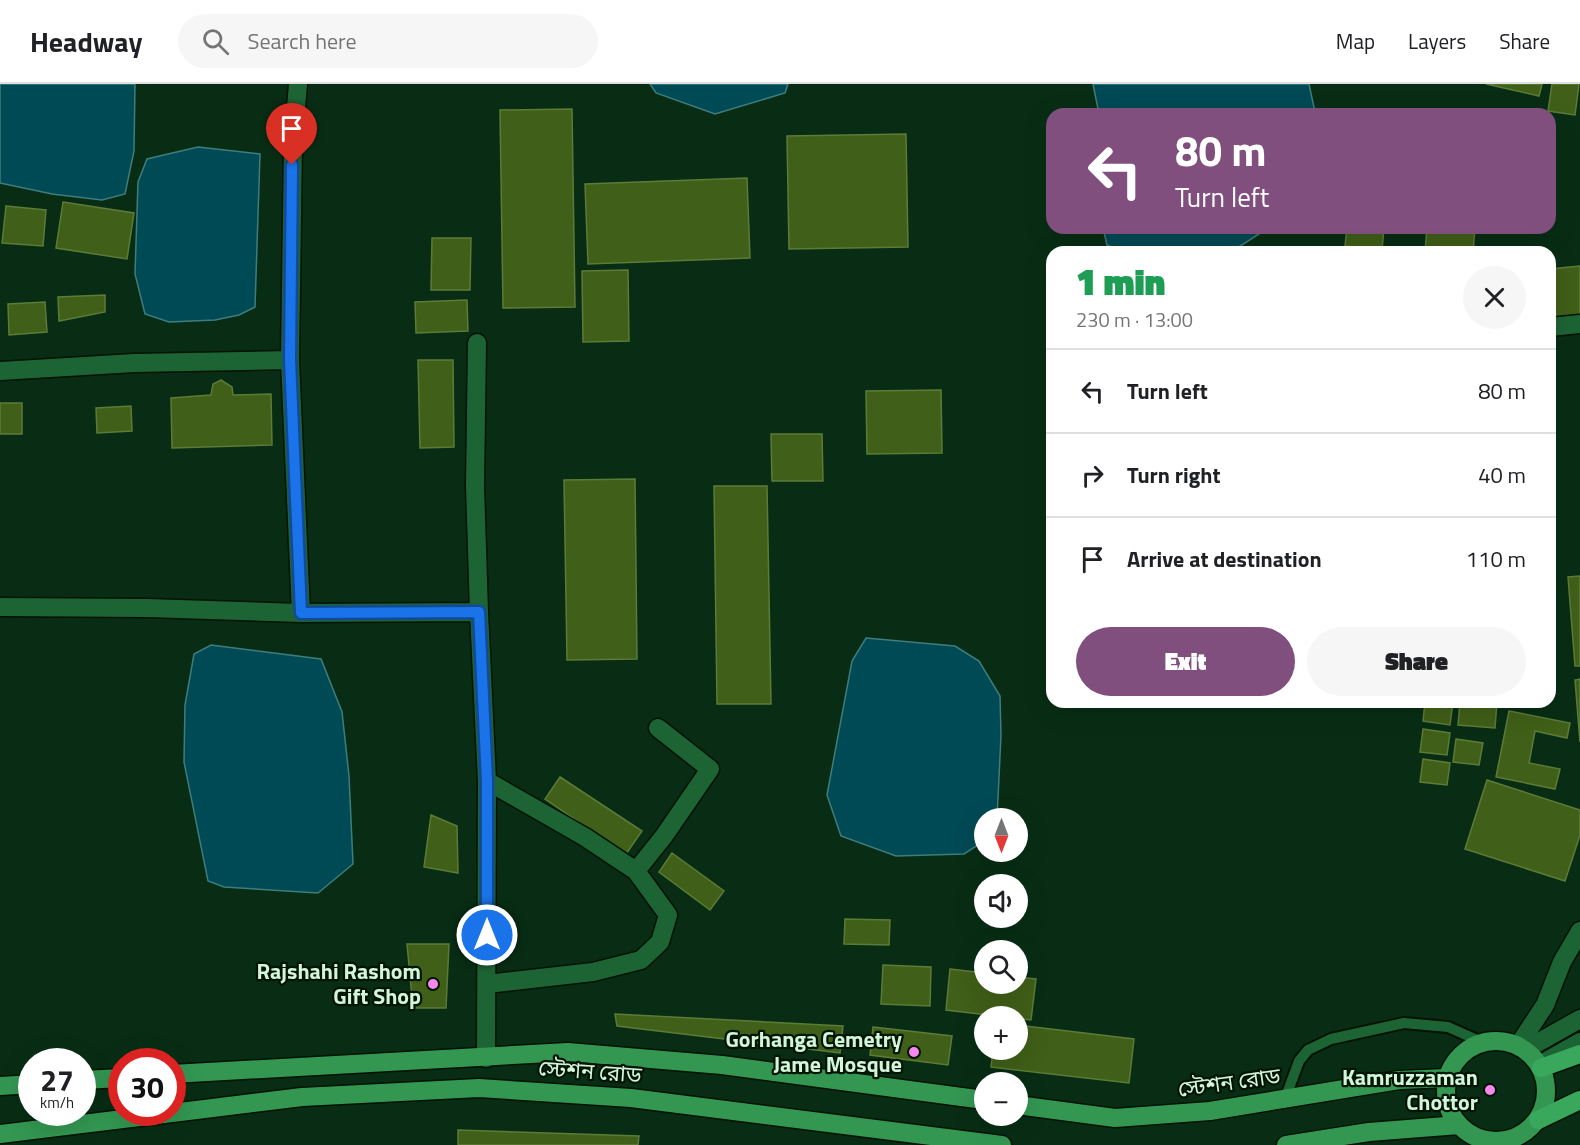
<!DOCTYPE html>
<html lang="en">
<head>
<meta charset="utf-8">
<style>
  :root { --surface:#fff; --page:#f6f6f6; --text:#202124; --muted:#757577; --line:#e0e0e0; --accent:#804f7e }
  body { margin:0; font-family:"Titillium Web","Noto Sans Bengali",sans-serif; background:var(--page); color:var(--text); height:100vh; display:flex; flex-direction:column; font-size:22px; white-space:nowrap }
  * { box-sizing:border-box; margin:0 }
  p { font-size:20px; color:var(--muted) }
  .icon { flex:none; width:33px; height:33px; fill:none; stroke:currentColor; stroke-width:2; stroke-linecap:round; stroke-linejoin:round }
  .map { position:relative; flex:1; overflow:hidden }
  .panel { position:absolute; left:1046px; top:162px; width:510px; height:462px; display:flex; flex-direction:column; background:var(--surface); border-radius:18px; box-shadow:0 6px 24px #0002 }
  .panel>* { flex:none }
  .hud { position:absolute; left:1046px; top:24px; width:510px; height:126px; border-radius:18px; box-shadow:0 6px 24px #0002; background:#804f7e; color:#fff; overflow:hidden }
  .needle { width:39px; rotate:180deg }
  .buttons { position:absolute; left:974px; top:724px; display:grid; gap:12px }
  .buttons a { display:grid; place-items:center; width:54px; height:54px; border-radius:50%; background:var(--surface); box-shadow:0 6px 24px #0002; font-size:30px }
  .speed { position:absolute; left:18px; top:964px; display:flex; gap:12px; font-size:30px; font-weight:700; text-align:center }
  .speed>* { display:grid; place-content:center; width:78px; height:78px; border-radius:50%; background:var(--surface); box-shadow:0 6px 24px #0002; line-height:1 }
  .speed small { font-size:15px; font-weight:400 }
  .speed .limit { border:9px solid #d22; background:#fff; color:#111 }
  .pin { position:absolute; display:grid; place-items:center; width:51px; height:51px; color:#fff; margin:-62px -26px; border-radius:50% 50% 50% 0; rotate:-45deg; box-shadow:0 0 6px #0007 }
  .pin .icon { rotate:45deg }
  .me { position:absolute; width:66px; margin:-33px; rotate:0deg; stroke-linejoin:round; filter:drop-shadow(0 0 4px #0008) }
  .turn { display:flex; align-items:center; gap:21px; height:126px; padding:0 30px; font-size:27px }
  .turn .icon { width:78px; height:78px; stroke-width:2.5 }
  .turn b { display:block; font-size:42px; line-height:51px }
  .round { display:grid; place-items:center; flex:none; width:63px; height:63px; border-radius:32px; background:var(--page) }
  .summary { display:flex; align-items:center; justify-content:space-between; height:102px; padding:0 30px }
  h1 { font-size:36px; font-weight:800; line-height:45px; color:#1e9e55 }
  .button { display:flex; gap:12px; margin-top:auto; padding:12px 30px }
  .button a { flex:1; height:69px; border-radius:36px; background:var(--accent); color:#fff; font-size:24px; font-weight:800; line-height:69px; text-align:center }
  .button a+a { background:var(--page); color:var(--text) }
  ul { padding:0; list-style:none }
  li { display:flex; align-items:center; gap:18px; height:84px; padding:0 30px; border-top:2px solid var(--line) }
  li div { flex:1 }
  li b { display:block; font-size:22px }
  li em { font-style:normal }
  header { display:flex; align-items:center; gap:36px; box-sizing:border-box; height:84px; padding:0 30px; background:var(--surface); border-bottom:2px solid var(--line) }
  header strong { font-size:28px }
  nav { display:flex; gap:33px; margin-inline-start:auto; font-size:21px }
  .search { width:420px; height:54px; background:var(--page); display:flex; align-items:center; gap:15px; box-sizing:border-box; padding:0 21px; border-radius:33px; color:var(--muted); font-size:22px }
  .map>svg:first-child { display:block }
  .water { fill:#004a55; stroke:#3f7d7d; stroke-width:1.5 }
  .building { fill:#405f18; stroke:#5b7c37; stroke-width:1.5 }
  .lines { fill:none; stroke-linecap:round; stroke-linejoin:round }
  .service-casing { stroke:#011305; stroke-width:14 }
  .minor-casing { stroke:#011305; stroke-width:21 }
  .secondary-casing { stroke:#011305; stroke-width:21 }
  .primary-casing { stroke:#011305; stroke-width:21 }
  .trunk-casing { stroke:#011305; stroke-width:21 }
  .service { stroke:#1d6434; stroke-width:10 }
  .minor { stroke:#1d6434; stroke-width:18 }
  .secondary { stroke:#1d6434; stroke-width:18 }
  .primary { stroke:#339752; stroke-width:18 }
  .trunk { stroke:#3aa85c; stroke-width:18 }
  .route-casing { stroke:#114b97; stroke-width:15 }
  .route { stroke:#1a73e8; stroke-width:10 }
  .poi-dot { fill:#f688ed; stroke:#001403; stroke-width:2 }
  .labels { text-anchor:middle; stroke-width:4.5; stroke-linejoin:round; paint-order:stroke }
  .poi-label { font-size:22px; font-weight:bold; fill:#d3f5d9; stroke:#001403; text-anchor:end }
  .street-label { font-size:22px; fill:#d3f5d9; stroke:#001403 }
</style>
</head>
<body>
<header>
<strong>Headway</strong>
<div class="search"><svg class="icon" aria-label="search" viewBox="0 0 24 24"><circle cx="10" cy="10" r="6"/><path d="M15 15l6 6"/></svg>Search here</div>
<nav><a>Map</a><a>Layers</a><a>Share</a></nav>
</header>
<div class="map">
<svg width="1580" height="1061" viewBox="0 0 1580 1061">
  <rect width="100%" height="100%" fill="#082d14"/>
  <path class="water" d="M0,0h135l-1,67 -9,43 -23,6 -50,-6 -52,-11z
    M650,0h138l-3,9 -70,21 -59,-21z
    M1093,0h216l6,28 -1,2h-215z
    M198,63l62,7 -5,153 -16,8 -24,5 -46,2 -24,-8 -10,-40 3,-92 9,-23z
    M1103,144h159l-3,6 -28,18h-107l-17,-7z
    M866,554l89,8 24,15 21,35 1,39 -4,84h-13v22l-20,13 -68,2 -55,-20 -14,-41 25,-134z
    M211,561l110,14 21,53 7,64 4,88 -35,29 -94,-6 -16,-6 -24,-119 1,-57 9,-51z"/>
  <path class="building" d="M1486,0h56l-3,12z
    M1552,0h27l-4,31 -27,-4z
    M572,25l3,198 -72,1 -3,-198z
    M906,50l2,113 -119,2 -2,-113z
    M747,94l3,80 -162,6 -3,-80z
    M63,118l71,11 -7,46 -71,-11z
    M6,122l40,4 -3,36 -41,-3z
    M1347,144h37l-2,22 -37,-4z
    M1427,144h48l-2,24h-48z
    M432,154h39l-1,52h-39z
    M1580,182v55l-23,3 -7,-55z
    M628,186l1,71 -46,1 -1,-71z
    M105,211v17l-46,9 -1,-24z
    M467,216l1,31 -52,2 -1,-31z
    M45,218l2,30 -38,3 -1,-31z
    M418,276h35l1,87 -34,1z
    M221,296l11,7 1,8 38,-1 1,51 -100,3 -1,-50 40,-3 2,-11z
    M941,306l1,63 -75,1 -1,-63z
    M0,319h22v31h-22z
    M131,322l1,25 -35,2 -1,-25z
    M771,350h51l1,47h-51z
    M635,395l2,180 -70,1 -3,-180z
    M714,402h53l4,218h-54z
    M1580,492v90h-5l-7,-89z
    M1580,595v63l-5,-62z
    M1425,618h28l-3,23 -27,-4z
    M1460,618h37l-2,26 -37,-3z
    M1509,627l61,12 -3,15 -32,-7 -6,32 31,6 -5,20 -59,-12z
    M1423,645l27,4 -3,22 -27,-3z
    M1456,655l27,4 -4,22 -26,-3z
    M1423,675l27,4 -3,22 -27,-3z
    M560,693l82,54 -16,23 -81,-55z
    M1487,696l93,30v25l-15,46 -100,-32z
    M431,731l26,11 1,47 -34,-6z
    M672,769l52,38 -14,19 -51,-38z
    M845,835l45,1 -1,25 -45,-1z
    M407,860h42l-3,64h-33z
    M883,881l48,2 -1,39 -49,-2z
    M950,885l34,4v11h33v-7l19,2 -5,41 -85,-10z
    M615,930l228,12 -3,27 -223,-27z
    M1017,941l117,14 -5,44 -138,-16 2,-17h24z
    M873,943l79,9 -4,29 -78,-10z
    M458,1046l181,6 -1,9h-180z"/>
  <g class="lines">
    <defs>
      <path id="service" d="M1285,1015l14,-38 9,-11 23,-11 73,-16 44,4 36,16"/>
      <path id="minor" d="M298,0l-5,59 -3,217 11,253
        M1550,243l30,-3
        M477,259l-2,143 4,126
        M0,287l134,-8 156,-3
        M0,523l147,1 154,5 178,-1 8,169 -1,277
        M487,697l98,56 51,34 28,-35 46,-67 -52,-41
        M487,900l106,-12 48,-12 19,-18 8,-27 -32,-44
        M1518,962l27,-41 17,-43 18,-31"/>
      <path id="secondary" d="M1525,966l55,-31
        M1548,976l32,-18"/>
      <path id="primary" d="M1446 1007a50 50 0 1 1 100 0a50 50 0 1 1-100 0Z
        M172,990l396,-22 154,13 262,35
        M82,996l40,-2
        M0,1002l32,-2
        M1017,1021l98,13 95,-7 189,-31 48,-2
        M172,1029l130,-16 177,-9 152,10 371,47
        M0,1050l172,-21
        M1286,1061l83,-13 90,-7"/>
      <path id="trunk" d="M1541,984l39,-14
        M1538,1036l42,-20"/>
    </defs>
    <use href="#service" class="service-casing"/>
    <use href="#minor" class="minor-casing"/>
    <use href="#secondary" class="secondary-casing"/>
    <use href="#primary" class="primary-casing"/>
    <use href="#trunk" class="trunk-casing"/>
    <use href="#service" class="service"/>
    <use href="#minor" class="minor"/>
    <use href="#secondary" class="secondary"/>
    <use href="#primary" class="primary"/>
    <use href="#trunk" class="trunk"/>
  </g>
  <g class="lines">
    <defs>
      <path id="route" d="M292,81l-2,195 11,253 178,-1 8,169v154"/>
    </defs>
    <use href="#route" class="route-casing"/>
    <use href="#route" class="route"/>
  </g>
  <g class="poi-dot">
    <circle cx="433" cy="900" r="6"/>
    <circle cx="914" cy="968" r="6"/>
    <circle cx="1490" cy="1006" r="6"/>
  </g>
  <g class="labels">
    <g class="poi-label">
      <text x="421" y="895">Rajshahi Rashom<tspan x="421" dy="25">Gift Shop</tspan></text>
      <text x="902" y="963">Gorhanga Cemetry<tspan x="902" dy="25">Jame Mosque</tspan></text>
      <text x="1478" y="1001">Kamruzzaman<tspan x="1478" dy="25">Chottor</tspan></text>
    </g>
    <g class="street-label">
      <text transform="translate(590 987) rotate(4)" y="8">স্টেশন রোড</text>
      <text transform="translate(1229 998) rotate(-8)" y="8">স্টেশন রোড</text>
    </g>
  </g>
</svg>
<div class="buttons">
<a><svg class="needle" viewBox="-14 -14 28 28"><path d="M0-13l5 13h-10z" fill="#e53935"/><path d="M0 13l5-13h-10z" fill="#757577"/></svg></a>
<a><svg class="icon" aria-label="sound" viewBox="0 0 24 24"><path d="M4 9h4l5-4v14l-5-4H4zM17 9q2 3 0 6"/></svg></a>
<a><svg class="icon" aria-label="search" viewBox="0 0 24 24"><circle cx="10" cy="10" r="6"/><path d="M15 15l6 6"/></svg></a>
<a>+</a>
<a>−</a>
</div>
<div class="speed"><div>27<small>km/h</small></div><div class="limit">30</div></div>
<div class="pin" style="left:292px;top:81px;background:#d93025"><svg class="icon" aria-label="arrive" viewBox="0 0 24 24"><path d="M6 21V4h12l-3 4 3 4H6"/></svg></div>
<svg class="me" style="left:487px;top:851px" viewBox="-20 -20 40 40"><circle r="17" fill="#1a73e8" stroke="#fff" stroke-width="3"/><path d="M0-11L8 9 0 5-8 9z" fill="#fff"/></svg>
<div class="hud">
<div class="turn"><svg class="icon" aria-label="left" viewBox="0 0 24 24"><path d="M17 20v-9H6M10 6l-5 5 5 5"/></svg><div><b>80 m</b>Turn left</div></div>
</div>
<section class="panel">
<div class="summary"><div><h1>1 min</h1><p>230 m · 13:00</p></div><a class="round"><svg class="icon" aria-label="close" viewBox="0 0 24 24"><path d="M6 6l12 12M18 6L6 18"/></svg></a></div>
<ul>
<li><svg class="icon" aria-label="left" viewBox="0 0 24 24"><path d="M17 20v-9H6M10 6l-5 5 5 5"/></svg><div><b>Turn left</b></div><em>80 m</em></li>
<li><svg class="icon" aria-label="right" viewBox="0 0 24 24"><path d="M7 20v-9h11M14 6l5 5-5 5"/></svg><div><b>Turn right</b></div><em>40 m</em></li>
<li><svg class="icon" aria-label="arrive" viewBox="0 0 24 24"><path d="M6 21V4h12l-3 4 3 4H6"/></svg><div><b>Arrive at destination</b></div><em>110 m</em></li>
</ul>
<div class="button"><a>Exit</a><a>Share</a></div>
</section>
</div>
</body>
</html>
